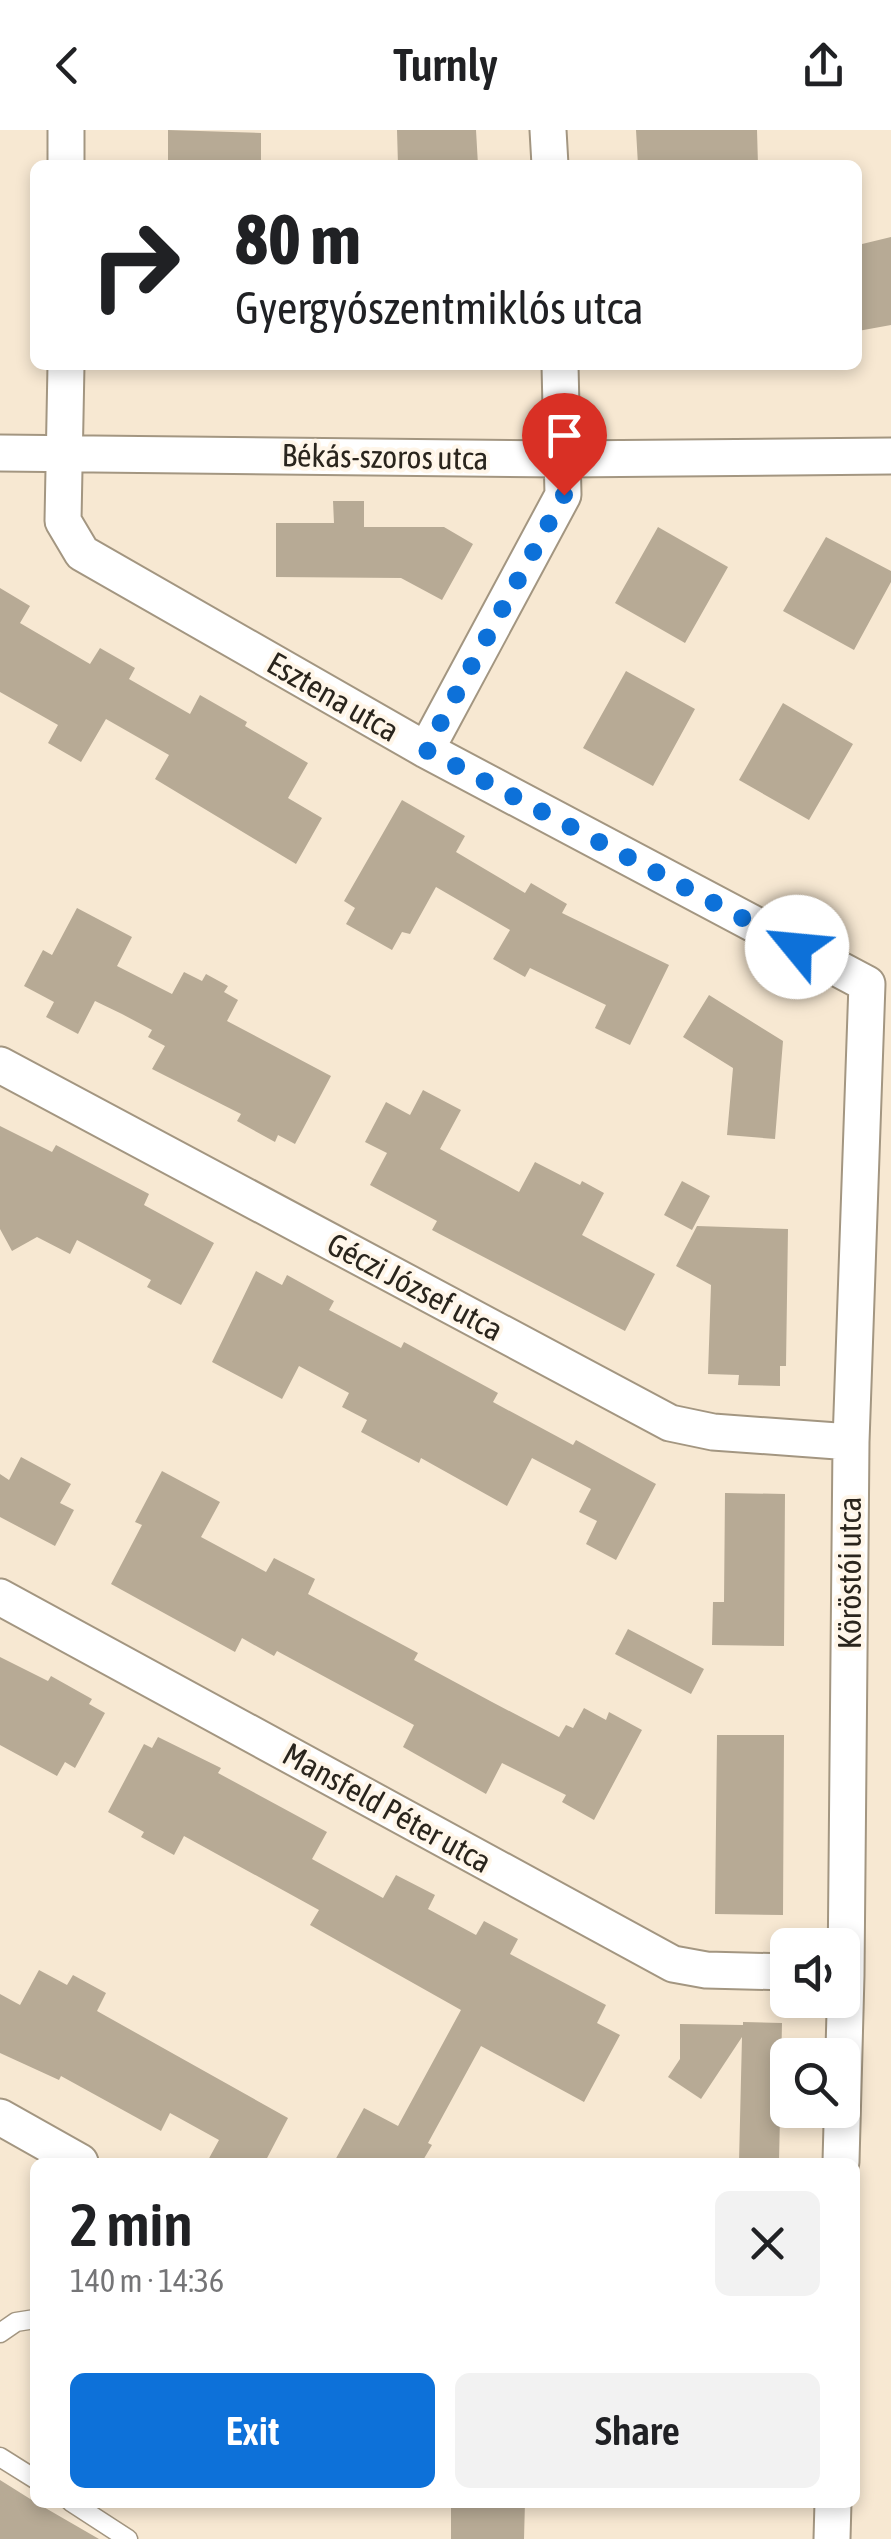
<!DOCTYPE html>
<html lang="en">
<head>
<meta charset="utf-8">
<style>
  :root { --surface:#fff; --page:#f2f2f2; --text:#202124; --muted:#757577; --accent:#0d71d9 }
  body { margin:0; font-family:"Asap Condensed",sans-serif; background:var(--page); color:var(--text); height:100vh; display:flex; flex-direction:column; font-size:38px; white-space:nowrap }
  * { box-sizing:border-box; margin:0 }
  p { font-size:32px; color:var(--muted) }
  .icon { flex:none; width:55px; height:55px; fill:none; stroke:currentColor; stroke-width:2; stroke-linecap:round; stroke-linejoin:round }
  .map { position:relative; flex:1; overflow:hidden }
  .sheet { position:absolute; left:30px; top:2028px; width:830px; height:350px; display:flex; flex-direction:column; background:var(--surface); border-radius:15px; box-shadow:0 5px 15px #0003 }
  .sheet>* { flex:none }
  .hud { position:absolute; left:30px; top:30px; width:832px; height:210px; border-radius:15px; box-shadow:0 5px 15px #0003; background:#fff; color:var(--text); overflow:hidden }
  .fabs { position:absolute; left:770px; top:1798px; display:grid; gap:20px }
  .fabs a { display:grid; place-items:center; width:90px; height:90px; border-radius:15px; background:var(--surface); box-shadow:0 5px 15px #0003; font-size:50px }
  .pin { position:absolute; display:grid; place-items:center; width:85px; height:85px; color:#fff; margin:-102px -42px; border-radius:50% 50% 50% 0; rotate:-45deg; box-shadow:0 0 10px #0007 }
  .pin .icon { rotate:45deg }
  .me { position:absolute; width:110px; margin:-55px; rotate:298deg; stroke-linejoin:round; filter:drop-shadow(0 0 8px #0008) }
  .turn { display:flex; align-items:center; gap:35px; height:210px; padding:0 40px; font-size:45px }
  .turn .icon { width:130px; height:130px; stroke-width:2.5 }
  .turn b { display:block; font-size:70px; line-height:85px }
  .round { display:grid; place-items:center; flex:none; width:105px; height:105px; border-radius:15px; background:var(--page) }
  .head { display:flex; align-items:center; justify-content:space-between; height:170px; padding:0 40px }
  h1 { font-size:60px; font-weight:600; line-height:75px }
  .primary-button { display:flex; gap:20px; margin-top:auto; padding:20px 40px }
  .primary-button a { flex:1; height:115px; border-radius:15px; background:var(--accent); color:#fff; font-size:40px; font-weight:600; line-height:115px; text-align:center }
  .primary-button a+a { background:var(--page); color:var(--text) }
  header { display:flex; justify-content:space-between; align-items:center; height:130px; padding:0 40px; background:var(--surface); font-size:45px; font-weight:600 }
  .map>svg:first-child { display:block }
  .building { fill:#b7aa95 }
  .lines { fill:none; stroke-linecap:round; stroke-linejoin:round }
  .service-casing { stroke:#a39681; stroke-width:21 }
  .minor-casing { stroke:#a39681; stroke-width:39 }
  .service { stroke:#fff; stroke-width:18 }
  .minor { stroke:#fff; stroke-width:35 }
  .route { stroke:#0d71d9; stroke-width:18; stroke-dasharray:0 32.4 }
  .labels { text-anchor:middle; stroke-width:8; stroke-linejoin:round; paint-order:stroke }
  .street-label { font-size:32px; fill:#2a251d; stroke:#fff6e9 }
</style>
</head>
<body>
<header><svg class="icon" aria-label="back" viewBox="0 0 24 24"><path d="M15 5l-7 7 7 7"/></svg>Turnly<svg class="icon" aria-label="share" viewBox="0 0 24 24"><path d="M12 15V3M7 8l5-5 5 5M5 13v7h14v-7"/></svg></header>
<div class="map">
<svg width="891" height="2409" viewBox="0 0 891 2409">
  <rect width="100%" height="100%" fill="#f7e8d2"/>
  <path class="building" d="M168,0l93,3v32h-93z
    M397,0h79l2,35h-80z
    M636,0h121l1,35h-120z
    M891,107v88l-33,6v-86z
    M333,371h31v26h80l29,17 -31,56 -41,-22 -125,-1v-54h58z
    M658,397l70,40 -43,76 -70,-40z
    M826,407l65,34v11l-37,68 -71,-39z
    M0,458l30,18 -10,17 70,41 10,-16 35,20 -6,11 61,35 10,-19 47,27 -2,4 63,37 -20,35 34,20 -26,46 -141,-85 14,-24 -63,-36 -25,43 -33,-19 10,-18 -58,-33z
    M626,541l69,38 -42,77 -70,-38z
    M783,573l70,41 -44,76 -70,-40z
    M402,670l63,36 -9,16 69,41 6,-10 36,21 -5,9 107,52 -39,80 -35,-17 11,-23 -76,-37 -5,9 -32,-18 17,-29 -74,-43 -26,47 -8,-2 -10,18 -46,-26 9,-16 -11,-7z
    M77,778l55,29 -15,29 55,28 12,-22 18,9 4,-7 22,12 -4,6 14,8 -11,21 104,55 -36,68 -17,-9 -3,7 -38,-21 4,-7 -89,-45 13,-23 -17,-9 4,-7 -30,-16 -27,-13 -17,33 -32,-17 8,-15 -30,-16 19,-36 9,5z
    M709,865l74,46 -8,98 -48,-4 6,-67 -50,-31z
    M423,960l38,20 -21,39 79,43 16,-30 45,23 2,-4 22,12 -22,42 73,39 -30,57 -193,-101 5,-9 -67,-36 17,-32 -22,-11 21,-40 24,13z
    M0,996l52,26 4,-7 93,49 -5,11 70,38 -33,62 -34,-18 4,-7 -74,-40 -7,14 -33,-17 -25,14 -12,-22z
    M682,1051l28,15 -18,34 -28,-15z
    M697,1096l91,3 -2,137h-6v20l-42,-1 1,-10 -31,-1 3,-89 -35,-19z
    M256,1141l26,14 5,-10 47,26 -5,9 72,38 3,-6 94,51 -5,9 80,43 3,-5 80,44 -40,76 -30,-16 11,-23 -18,-9 12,-23 -59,-31 -25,48 -86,-48 -2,5 -58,-31 6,-12 -25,-13 7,-14 -50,-27 -17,33 -70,-37z
    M21,1327l50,27 -11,19 14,7 -19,36 -55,-29v-43l9,6z
    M162,1341l58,31 -19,35 65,35 8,-14 41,21 -7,15 110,59 -4,7 78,42 67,35 7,-12 7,3 11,-20 22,12 3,-8 33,18 -48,90 -32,-18 4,-7 -64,-32 -16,31 -83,-47 11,-22 -137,-74 -3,5 -32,-18 -7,14 -124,-68 31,-59 -7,-3z
    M725,1363l60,1 -1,152 -72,-1 1,-43h11z
    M628,1499l76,40 -13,25 -76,-40z
    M0,1527l48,24 3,-5 41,23 -3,5 16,9 -30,55 -10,-6 -8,14 -57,-31z
    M717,1605h67l-1,180 -68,-1z
    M158,1607l63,31 -3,5 109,59 -15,27 71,39 13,-23 39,20 -7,14 48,26 8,-14 34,18 -8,15 96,51 -9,18 23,12 -36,67 -103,-56 -53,97 4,2 -10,17h-88l30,-54 34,18 63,-116 -151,-85 9,-15 -135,-74 -10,19 -33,-18 3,-5 -36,-20 36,-68 8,4z
    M39,1840l28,15 6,-10 33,18 -9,18 191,107 -23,44h-58l12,-22 -49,-27 -9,18 -100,-55 -2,4 -59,-27v-59l20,11z
    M743,1892l39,1 -3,139h-40l3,-125 -41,62 -33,-22 12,-18v-35l63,1z
    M0,2350l35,22 64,37h-99z
    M451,2372h74l-1,37h-73z"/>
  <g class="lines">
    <defs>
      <path id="service" d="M0,2203l16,-11 19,-3
        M0,2327l35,22
        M71,2372l57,37"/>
      <path id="minor" d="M548,0l2,35
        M66,35v-35
        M66,235l-3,156 19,32 344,197 441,234
        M0,323l564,6 327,-3
        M426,620l137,-255 -3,-130
        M0,935l670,358 43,9 138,10
        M0,1467l673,367 33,6 82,2
        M0,1987l80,45
        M841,2032l5,-187 5,-533 16,-458
        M832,2409l1,-37"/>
    </defs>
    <use href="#service" class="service-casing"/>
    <use href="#minor" class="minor-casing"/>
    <use href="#service" class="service"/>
    <use href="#minor" class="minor"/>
  </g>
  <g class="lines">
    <path class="route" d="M564,365l-138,255 371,197"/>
  </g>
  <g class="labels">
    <g class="street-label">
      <text transform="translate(385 327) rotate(1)" y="11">Békás-szoros utca</text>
      <text transform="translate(333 567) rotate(30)" y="11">Esztena utca</text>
      <text transform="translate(415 1157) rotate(28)" y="11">Géczi József utca</text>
      <text transform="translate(850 1443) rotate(-90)" y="11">Köröstói utca</text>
      <text transform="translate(387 1678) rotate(29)" y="11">Mansfeld Péter utca</text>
    </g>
  </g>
</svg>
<div class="fabs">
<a><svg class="icon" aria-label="sound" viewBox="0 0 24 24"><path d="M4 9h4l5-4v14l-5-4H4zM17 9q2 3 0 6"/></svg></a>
<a><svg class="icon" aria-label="search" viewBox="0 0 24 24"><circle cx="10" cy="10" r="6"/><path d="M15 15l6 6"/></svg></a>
</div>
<div class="pin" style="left:564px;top:365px;background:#d93025"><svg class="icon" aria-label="arrive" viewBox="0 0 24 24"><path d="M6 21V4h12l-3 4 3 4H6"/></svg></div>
<svg class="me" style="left:797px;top:817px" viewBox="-20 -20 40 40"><circle r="19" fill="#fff"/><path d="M0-13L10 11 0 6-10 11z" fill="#0d71d9"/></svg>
<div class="hud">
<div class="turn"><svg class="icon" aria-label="right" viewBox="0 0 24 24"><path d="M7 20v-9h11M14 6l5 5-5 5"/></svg><div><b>80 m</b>Gyergyószentmiklós utca</div></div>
</div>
<section class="sheet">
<div class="head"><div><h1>2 min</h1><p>140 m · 14:36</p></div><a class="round"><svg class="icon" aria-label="close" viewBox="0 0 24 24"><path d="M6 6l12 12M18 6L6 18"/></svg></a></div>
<div class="primary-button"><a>Exit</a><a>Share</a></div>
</section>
</div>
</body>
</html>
